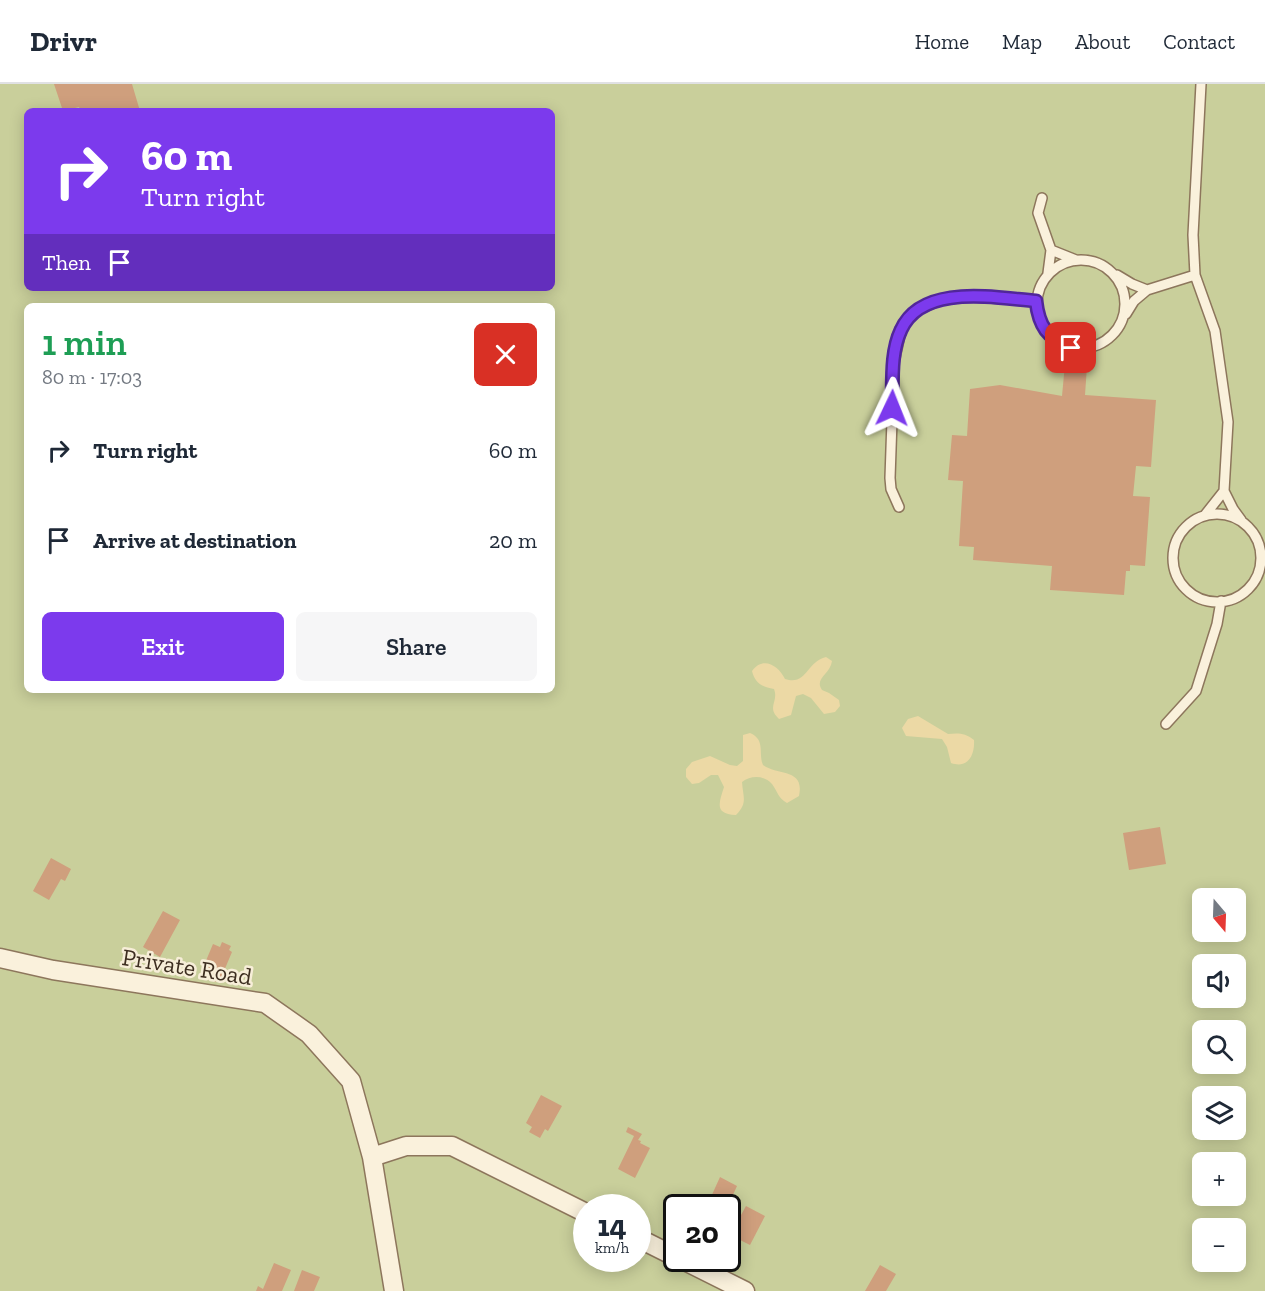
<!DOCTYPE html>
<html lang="en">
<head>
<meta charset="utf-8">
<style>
  :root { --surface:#fff; --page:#f6f6f7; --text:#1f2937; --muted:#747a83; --line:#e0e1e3; --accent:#7c3aed }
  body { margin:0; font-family:"Zilla Slab",serif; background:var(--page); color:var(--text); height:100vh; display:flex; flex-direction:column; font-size:22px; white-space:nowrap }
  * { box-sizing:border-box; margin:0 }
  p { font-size:20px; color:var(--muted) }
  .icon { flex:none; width:33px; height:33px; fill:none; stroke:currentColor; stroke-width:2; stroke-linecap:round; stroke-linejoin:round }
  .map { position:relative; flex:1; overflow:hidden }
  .panel { position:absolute; left:24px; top:219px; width:531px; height:390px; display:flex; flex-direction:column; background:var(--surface); border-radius:9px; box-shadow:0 3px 15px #0003 }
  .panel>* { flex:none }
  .hud { position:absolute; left:24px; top:24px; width:531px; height:183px; border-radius:9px; box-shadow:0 3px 15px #0003; background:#7c3aed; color:#fff; overflow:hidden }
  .needle { width:39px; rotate:161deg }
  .tools { position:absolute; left:1192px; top:804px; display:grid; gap:12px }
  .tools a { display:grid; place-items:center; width:54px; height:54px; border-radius:9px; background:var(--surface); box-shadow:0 3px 15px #0003; font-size:30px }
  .speed { position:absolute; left:573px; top:1110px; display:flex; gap:12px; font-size:30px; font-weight:700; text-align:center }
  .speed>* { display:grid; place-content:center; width:78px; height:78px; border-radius:50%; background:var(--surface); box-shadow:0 3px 15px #0003; line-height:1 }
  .speed small { font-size:15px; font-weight:400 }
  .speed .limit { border:3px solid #111; border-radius:9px; background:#fff; color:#111 }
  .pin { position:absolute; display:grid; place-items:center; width:51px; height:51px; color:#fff; margin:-26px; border-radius:12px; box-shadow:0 3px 9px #0006 }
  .me { position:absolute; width:66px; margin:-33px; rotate:2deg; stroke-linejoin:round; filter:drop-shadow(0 0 4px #0008) }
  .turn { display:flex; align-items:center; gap:21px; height:126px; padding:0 18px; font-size:27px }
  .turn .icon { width:78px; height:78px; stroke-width:2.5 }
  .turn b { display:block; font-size:42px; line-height:51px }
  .then { display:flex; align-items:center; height:57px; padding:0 18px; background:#0003; gap:12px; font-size:22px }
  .round { display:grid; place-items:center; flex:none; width:63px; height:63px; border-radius:9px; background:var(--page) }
  .summary { display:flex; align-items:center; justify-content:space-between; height:102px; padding:0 18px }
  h1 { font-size:36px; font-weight:600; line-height:45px; color:#1e9e55 }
  .action { display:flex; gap:12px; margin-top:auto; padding:12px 18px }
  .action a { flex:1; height:69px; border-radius:9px; background:var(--accent); color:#fff; font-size:24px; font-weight:600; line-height:69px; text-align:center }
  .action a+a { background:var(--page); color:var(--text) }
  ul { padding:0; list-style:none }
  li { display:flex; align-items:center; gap:18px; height:90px; padding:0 18px }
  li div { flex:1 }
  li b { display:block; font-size:22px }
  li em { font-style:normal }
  header { display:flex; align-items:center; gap:36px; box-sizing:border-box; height:84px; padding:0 30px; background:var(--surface); border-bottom:2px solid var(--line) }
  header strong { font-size:28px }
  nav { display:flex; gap:33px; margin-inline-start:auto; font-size:21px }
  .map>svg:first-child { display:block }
  .green { fill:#c9cf9b; fill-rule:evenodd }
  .sand { fill:#ecd9a5 }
  .building { fill:#cf9f7d }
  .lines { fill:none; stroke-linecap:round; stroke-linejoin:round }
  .service-casing { stroke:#8d765c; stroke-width:12 }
  .minor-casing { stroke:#8d765c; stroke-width:21 }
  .service { stroke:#faf1dc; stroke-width:9 }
  .minor { stroke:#faf1dc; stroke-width:18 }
  .route-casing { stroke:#51269a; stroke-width:15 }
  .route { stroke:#7c3aed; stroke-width:10 }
  .labels { text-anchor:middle; stroke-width:5; stroke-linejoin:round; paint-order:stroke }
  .street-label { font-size:24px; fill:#3d2e20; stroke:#f7eed8 }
</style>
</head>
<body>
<header>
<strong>Drivr</strong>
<nav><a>Home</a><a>Map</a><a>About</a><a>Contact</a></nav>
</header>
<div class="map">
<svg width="1265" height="1207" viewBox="0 0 1265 1207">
  <rect width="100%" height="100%" fill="#f0e4c8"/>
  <path class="green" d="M0,0h1265v1207h-1265zM27,27h525v177h-525zM27,222h525v384h-525zM1203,814h33v34h-33zM1203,880h33v34h-33zM1203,946h33v34h-33zM1203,1012h33v34h-33zM1203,1078h33v34h-33zM586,1124h52v50h-52zM676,1124h52v50h-52zM1203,1144h33v34h-33z"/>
  <path class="sand" d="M826,573l6,4c-2,14 -18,17 -10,29l7,3 10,7 1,6 -5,6 -11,2 -13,-16 -8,-4 -7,2 -5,19 -12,4c-13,-12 0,-17 -5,-30 -12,-2 -19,-6 -22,-18 11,-15 26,-6 33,8 22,7 21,-17 41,-22z
    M918,632l30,18c11,-1 17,-1 26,6 1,15 -6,29 -23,23l-4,-16 -5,-8 -36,-3 -4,-8 6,-9z
    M750,649c16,7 8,20 13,32 15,11 42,3 36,31l-12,7c-9,-5 -9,-11 -15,-19 -8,-9 -21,-9 -30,-2 1,15 6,21 -6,33 -22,-1 -17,-12 -12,-28l-6,-12h-7l-12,8 -7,1 -6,-7v-8l6,-7 18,-6 20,9 7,1 6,-5v-26z"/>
  <path class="building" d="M54,0h78l8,27h-59l-2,-4 -16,4z
    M1058,276l33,2 -1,4h-3l-2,29 71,5 -5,67 -15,-1 -3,30 17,1 -5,69 -15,-1v6h-4l-2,24 -74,-5 2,-24 -79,-6 1,-13 -15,-1 4,-65 -15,-1 4,-45 15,1 3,-47 30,-4 62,11 3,-32h-7z
    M1160,743l6,37 -37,6 -6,-37z
    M51,774l20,11 -6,12 -4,-2 -12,21 -16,-9z
    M163,827l17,9 -20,37 -17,-10z
    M222,858l9,4 -2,4 3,2 -11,26 -3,-1 -2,5 -16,-7 13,-31 7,3z
    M541,1011l21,11 -14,25 -3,-2 -5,9 -11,-6 3,-5 -6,-4z
    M628,1043l14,7 -4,6 3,1 -1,2 10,5 -15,30 -17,-9 16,-33 -8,-4z
    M720,1093l17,9 -10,22h-21z
    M746,1122l19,10 -15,29 -20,-10z
    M274,1179l17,7 -9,21h-26l2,-5 5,3z
    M880,1181l16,9 -10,17h-21z
    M302,1186l18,7 -6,14h-20z"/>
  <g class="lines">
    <defs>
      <path id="service" d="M1201,0l-8,151 2,40 20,56 13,91 -4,69 -19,24
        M1042,114l-4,15 13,37 25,10
        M1037 220a44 44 0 1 1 88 0a44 44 0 1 1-88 0Z
        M1048,189l3,-23
        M1117,191l15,9 15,6 48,-15
        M1126,230l8,-13 13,-11
        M1224,407l9,18 8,11
        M899,423l-8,-18 -1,-11 4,-116 7,-31 7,-12 11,-10 27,-11 16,-2 74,5
        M1173 474a44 44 0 1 1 88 0a44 44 0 1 1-88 0Z
        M1166,640l30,-33 21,-67 4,-23"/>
      <path id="minor" d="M0,874l53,12 212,33 44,31 42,47 21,76 22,134
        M372,1073l34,-11h46l134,67
        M638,1154l38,19
        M679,1174l66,33"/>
    </defs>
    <use href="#service" class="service-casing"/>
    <use href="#minor" class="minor-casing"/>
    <use href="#service" class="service"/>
    <use href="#minor" class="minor"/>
  </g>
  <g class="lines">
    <defs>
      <path id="route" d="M892,324c1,-24 -2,-55 9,-78 21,-47 94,-32 135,-29 3,26 11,36 35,47"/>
    </defs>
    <use href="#route" class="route-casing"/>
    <use href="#route" class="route"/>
  </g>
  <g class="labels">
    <g class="street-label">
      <text transform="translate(187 883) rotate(9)" y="8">Private Road</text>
    </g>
  </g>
</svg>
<div class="tools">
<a><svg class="needle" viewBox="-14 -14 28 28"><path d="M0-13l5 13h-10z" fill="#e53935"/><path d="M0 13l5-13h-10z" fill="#747a83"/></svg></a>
<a><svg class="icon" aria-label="sound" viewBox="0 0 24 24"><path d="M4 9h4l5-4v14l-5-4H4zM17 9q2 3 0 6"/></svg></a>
<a><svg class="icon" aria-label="search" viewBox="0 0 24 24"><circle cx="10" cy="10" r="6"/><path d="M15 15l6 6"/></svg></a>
<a><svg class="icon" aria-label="layers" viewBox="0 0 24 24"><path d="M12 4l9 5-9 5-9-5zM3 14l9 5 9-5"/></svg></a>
<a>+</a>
<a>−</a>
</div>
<div class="speed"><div>14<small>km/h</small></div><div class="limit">20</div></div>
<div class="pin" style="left:1071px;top:264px;background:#d93025"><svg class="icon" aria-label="arrive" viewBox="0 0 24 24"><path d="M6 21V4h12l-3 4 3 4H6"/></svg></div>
<svg class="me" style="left:892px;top:324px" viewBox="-20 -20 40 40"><path d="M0-17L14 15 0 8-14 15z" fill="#7c3aed" stroke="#fff" stroke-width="4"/></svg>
<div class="hud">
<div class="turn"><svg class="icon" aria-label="right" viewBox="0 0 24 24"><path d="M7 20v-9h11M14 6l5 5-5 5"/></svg><div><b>60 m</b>Turn right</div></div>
<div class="then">Then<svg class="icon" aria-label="arrive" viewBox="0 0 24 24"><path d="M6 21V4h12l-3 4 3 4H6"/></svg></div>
</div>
<section class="panel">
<div class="summary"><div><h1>1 min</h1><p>80 m · 17:03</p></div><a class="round" style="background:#d93025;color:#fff"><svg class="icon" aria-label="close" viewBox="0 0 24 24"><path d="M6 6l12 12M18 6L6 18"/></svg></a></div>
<ul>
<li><svg class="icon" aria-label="right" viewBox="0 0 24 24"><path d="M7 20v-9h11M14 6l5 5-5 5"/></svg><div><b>Turn right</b></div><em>60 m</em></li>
<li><svg class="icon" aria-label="arrive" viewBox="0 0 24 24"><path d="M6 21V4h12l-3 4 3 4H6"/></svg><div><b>Arrive at destination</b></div><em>20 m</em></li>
</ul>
<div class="action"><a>Exit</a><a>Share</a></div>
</section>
</div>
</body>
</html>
